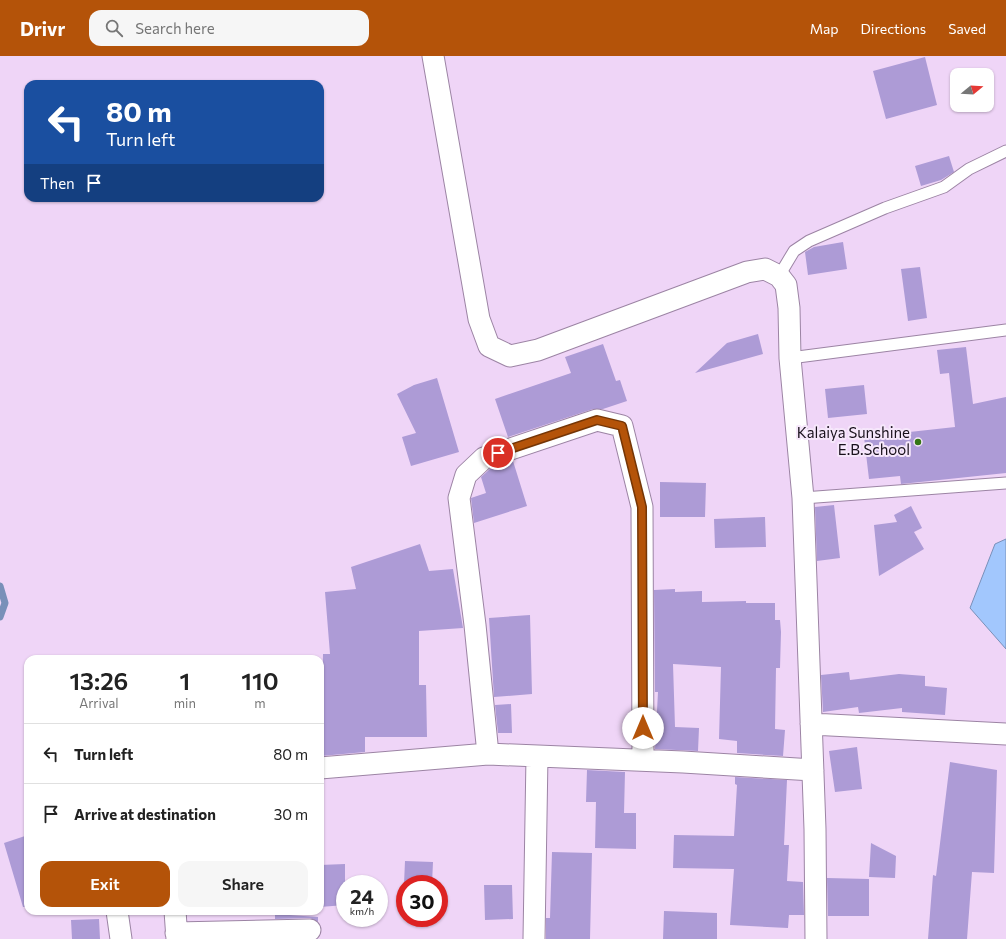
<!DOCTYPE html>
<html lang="en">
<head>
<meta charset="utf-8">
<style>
  :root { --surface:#fff; --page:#f6f6f6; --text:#222; --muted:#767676; --line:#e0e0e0; --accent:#b45309 }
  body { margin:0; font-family:Commissioner,sans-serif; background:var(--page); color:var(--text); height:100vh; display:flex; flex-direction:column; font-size:15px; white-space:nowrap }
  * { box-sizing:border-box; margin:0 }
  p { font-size:13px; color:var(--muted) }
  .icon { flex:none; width:22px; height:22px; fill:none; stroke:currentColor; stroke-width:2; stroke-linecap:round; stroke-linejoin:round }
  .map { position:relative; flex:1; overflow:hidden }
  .sheet { position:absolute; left:24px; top:599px; width:300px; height:260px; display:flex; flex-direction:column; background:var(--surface); border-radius:12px; box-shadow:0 1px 3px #0004 }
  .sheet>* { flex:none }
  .guide { position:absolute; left:24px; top:24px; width:300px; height:122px; border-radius:12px; box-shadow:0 1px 3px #0004; background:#1a4fa0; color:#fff; overflow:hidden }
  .needle { width:26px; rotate:72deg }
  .controls { position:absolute; left:950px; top:12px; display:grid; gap:8px }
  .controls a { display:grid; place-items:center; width:44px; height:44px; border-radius:8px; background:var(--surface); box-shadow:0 1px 3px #0004; font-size:20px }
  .speed { position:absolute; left:336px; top:819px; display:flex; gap:8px; font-size:20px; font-weight:700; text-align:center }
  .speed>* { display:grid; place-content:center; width:52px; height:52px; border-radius:50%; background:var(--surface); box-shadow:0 1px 3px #0004; line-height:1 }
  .speed small { font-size:10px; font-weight:400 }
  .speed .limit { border:6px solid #d22; background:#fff; color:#111 }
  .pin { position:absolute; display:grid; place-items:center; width:34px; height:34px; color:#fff; margin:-17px; border:2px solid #fff; border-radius:50%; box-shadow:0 1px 4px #0007 }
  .me { position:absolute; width:44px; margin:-22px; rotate:0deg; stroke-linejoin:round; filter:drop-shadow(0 0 3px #0008) }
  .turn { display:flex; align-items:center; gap:14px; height:84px; padding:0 16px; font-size:18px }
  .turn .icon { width:52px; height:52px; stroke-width:2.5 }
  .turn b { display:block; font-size:28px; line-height:34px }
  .then { display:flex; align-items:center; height:38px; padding:0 16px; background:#0003; gap:8px; font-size:15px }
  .eta { display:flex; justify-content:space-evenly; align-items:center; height:68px; text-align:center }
  .eta b { font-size:24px; font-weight:600; line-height:28px }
  .button { display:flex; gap:8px; margin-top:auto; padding:8px 16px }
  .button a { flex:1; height:46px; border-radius:12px; background:var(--accent); color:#fff; font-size:16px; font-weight:600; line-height:46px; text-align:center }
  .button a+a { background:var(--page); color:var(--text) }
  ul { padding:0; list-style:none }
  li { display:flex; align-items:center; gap:12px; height:60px; padding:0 16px; border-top:1px solid var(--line) }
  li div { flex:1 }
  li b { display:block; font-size:15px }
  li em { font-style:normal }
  header { display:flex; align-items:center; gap:24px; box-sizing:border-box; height:56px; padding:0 20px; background:var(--accent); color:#fff }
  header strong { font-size:19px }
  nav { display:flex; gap:22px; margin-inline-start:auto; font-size:14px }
  .search { width:280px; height:36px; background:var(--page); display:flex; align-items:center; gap:10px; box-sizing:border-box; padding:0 14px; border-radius:12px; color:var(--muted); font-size:15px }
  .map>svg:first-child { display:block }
  .water { fill:#a2c7fd; stroke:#7990b9 }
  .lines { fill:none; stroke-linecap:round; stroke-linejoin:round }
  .stream { stroke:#7990b9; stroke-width:7 }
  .building { fill:#ad9bd6 }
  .service-casing { stroke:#9c84a4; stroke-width:13 }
  .minor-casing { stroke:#9c84a4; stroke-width:23 }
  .service { stroke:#fff; stroke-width:11 }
  .minor { stroke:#fff; stroke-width:21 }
  .route-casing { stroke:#753606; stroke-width:10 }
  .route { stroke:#b45309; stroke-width:7 }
  .poi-dot { fill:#347614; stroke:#f6e7fb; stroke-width:1.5 }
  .labels { text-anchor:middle; stroke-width:4; stroke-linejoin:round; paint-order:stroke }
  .poi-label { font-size:15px; fill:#18101b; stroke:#f6e7fb; text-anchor:end }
</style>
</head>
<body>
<header>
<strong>Drivr</strong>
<div class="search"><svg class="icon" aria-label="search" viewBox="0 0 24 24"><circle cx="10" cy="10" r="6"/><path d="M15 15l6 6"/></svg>Search here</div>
<nav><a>Map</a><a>Directions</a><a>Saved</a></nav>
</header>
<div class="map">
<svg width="1006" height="883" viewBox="0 0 1006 883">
  <rect width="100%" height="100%" fill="#efd5f7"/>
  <path class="water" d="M1006,483v110l-36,-41 25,-64z"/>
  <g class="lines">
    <path class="stream" d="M0,530l5,17 -5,14"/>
  </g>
  <path class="building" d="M925,1l12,48 -51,14 -13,-48z
    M949,100l5,16 -13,8 -20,6 -6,-20z
    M843,186l4,27 -39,6 -3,-23 9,-5z
    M920,211l7,51 -19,3 -7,-52z
    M758,278l5,20 -68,19 32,-30z
    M603,288l13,37 4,-1 7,21 -24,8h-10l-85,28 -13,-38 76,-26 -6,-16z
    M966,291l7,57 33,-7v76l-105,11 -1,-8 -31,3 -5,-42 91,-10 -6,-54 -9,1 -3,-24z
    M437,322l22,74 -48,14 -9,-29 14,-4 -19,-39 17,-9z
    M864,329l3,29 -39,4 -3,-29z
    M513,405l14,45 -53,17 -3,-25 15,-5 -5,-16 9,-8z
    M660,426l46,1 -1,34h-45z
    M834,449l6,53 -23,3 -2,-54z
    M911,450l11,22 -8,4 10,17 -45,27 -5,-51 23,-3 -3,-7z
    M765,461l1,30 -51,1 -1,-29z
    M420,488l9,27 24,-2 10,59 -44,3v54h7l1,52h-62v15l-44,4 2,-102h7l-5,-62 31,-3 -5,-22z
    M675,533v3l27,-1v11l44,-1v2h29v17h5l1,12 -1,36h-4l-1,61 10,1 -2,26 -46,-3v-12l-18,-2 2,-72 -48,-3 2,63 24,1 -1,23 -43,-2 3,-57h-3l-1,-102z
    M530,559l2,79 -38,3 -5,-79z
    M849,616l1,8 49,-6 26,2v10l22,2 -2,27 -43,-3v-4l-43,5 -1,-6 -35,5 -2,-37z
    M511,648l1,29h-14l-3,-28z
    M857,691l5,42 -27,3 -6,-41z
    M950,706l47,8 -3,103 -22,-1 -5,67h-39l5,-64 3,1z
    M587,714l38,2 -1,41h12v36l-41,-1 1,-46h-10z
    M735,721l52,3 -3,65h5l-2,36 16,1 1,33h-15l-1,13 -58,-3 4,-56 -61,-1 1,-33 60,1 3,-51 -2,-1z
    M28,779v72h-5l-19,-64z
    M871,787l25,13 -1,22 -26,-1z
    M552,796l40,1 -2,86h-44v-21h4z
    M405,805l28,1 -1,22h-28z
    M345,808v41l-25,2v-42z
    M827,822l42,1v37h-41z
    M484,829h28l1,34 -28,1z
    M664,855l53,2v26h-54z
    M275,858l43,3v5l-8,-4 -35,1z
    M99,863l1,20h-28l-1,-19z"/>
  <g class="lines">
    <defs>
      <path id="service" d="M779,220l15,-25 15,-10 76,-33 59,-21 25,-18 37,-18
        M790,302l216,-28
        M803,442l203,-15"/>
      <path id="minor" d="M433,0l46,263 10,27 21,10 28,-6 209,-78 18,-3 14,7 7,9 3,23 1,50 13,140 12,331 1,110
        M811,668l195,10
        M488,698l-13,-129 -16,-127 7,-23 18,-17 113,-38 25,6 20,81 1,253
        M320,712l168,-14 195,8 130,8
        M117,855l4,28
        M175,855l2,28
        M176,877l134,-3
        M534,883l3,-183"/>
    </defs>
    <use href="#service" class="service-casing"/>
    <use href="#minor" class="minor-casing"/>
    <use href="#service" class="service"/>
    <use href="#minor" class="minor"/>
  </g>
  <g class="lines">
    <defs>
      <path id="route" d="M498,397l99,-33 25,6 20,81 1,221"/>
    </defs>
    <use href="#route" class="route-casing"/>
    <use href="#route" class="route"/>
  </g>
  <circle class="poi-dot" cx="918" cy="386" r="4"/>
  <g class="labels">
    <g class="poi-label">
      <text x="910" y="382">Kalaiya Sunshine<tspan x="910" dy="17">E.B.School</tspan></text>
    </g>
  </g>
</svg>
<div class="controls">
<a><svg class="needle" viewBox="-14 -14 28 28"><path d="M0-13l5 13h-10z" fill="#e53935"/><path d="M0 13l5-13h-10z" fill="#767676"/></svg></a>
</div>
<div class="speed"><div>24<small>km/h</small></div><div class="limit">30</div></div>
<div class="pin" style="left:498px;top:397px;background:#d93025"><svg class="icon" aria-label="arrive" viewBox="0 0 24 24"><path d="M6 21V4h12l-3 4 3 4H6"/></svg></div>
<svg class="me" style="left:643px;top:672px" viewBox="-20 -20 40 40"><circle r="19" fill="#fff"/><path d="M0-13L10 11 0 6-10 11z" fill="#b45309"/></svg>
<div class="guide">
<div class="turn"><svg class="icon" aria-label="left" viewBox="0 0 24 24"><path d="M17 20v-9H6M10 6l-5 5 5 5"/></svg><div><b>80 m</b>Turn left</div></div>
<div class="then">Then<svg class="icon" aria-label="arrive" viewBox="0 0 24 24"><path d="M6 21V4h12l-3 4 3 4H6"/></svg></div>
</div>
<section class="sheet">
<div class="eta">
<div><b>13:26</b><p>Arrival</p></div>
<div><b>1</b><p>min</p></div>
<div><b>110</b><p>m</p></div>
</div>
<ul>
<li><svg class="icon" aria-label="left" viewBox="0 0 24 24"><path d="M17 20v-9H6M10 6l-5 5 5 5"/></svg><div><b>Turn left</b></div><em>80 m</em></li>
<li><svg class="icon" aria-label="arrive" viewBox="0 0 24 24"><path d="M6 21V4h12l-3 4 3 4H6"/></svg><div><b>Arrive at destination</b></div><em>30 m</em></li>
</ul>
<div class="button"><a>Exit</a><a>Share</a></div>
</section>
</div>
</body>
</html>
